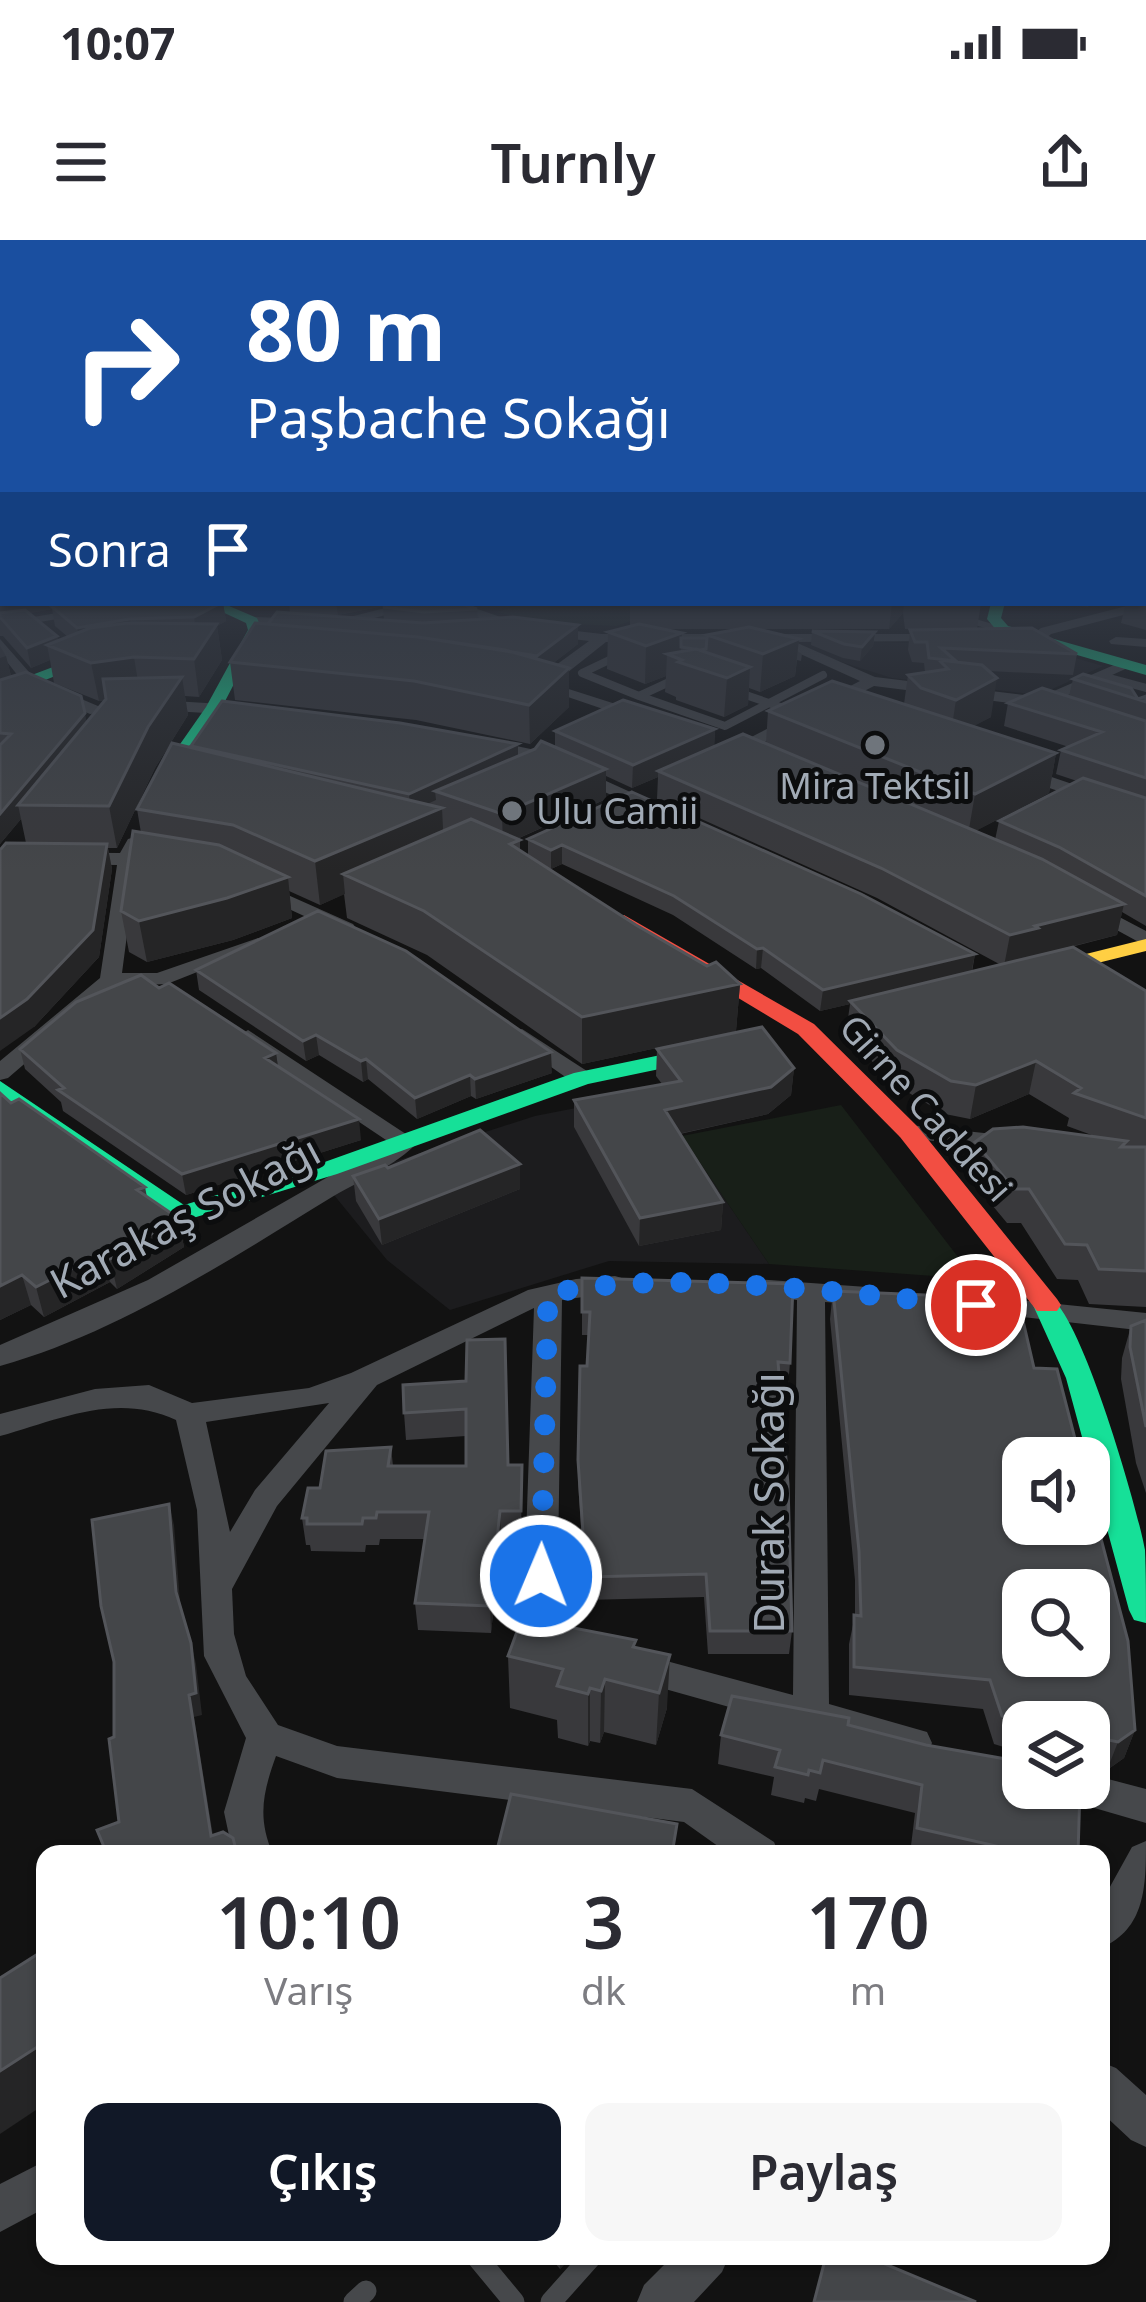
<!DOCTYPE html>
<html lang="tr">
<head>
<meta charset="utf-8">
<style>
  :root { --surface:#fff; --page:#f7f7f7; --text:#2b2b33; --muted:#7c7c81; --accent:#111827 }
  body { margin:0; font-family:"Noto Sans",sans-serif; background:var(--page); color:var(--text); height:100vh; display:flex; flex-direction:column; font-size:45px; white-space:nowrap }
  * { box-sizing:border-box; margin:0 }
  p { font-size:39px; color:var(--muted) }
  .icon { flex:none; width:66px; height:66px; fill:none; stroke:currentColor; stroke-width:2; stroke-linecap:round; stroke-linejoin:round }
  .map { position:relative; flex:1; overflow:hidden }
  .drawer { position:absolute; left:36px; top:1605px; width:1074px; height:420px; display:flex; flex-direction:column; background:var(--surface); border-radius:24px; box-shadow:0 3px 9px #0004 }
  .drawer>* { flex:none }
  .top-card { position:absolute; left:0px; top:0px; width:1146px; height:366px; box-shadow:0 3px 9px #0004; background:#1a4fa0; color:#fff; overflow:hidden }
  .controls { position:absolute; left:1002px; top:1197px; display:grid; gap:24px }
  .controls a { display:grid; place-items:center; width:108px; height:108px; border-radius:24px; background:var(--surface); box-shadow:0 3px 9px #0004; font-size:60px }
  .pin { position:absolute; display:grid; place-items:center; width:102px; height:102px; color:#fff; margin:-51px; border:6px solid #fff; border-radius:50%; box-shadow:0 3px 12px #0007 }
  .me { position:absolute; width:132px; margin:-66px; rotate:1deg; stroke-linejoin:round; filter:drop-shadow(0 0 9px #0008) }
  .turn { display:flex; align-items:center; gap:42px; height:252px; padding:0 48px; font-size:54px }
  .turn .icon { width:156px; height:156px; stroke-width:2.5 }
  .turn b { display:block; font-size:84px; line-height:102px }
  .then { display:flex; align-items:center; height:114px; padding:0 48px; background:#0003; gap:24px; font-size:45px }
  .eta { display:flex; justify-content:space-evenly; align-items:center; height:204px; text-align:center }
  .eta b { font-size:72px; font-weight:600; line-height:84px }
  .action { display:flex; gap:24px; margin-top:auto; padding:24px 48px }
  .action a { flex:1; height:138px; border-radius:24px; background:var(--accent); color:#fff; font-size:48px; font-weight:600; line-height:138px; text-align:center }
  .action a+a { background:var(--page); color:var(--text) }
  .status { display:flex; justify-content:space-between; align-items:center; height:84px; padding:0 60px; background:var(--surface); direction:ltr }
  .status svg { height:33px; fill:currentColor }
  header { display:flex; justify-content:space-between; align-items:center; height:156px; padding:0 48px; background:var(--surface); font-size:54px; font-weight:600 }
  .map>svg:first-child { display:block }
  .built { fill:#1c1c1e }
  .green { fill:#181f18 }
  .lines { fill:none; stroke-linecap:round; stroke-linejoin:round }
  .lane-far1 { stroke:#46484b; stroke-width:8 }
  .lane { stroke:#46484b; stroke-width:21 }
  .street { fill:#46484b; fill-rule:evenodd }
  .fast { fill:#16e098; fill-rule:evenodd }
  .slow { fill:#ffcf43; fill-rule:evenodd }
  .jam { fill:#f24e42; fill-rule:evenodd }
  .wall { fill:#39393c; fill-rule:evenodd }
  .shaded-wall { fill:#252526 }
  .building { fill:#444649; stroke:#53555a; stroke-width:3; fill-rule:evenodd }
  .route { stroke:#1a73e8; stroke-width:21; stroke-dasharray:0 37.8 }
  .poi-dot { fill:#6f757c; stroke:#0c0d0e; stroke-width:4.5 }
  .labels { text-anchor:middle; stroke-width:10; stroke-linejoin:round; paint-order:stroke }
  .far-poi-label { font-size:36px; fill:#a1aab5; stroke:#0c0d0e }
  .far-street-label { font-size:36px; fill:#a1aab5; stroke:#0c0d0e }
  .street-label { font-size:42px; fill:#a1aab5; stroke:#0c0d0e }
</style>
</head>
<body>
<div class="status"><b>10:07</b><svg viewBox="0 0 49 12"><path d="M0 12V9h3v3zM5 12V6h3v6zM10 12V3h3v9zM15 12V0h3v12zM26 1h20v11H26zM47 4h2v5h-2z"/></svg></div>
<header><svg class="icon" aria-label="menu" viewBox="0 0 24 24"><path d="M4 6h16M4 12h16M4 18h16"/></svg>Turnly<svg class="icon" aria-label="share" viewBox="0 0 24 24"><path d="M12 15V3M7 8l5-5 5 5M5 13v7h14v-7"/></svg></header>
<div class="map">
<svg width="1146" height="2062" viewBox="0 0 1146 2062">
  <rect width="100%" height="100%" fill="#121212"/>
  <path class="built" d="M790,401l237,3 76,22 -64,29 -147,-17 -82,-26z
    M653,853l116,171 -160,-3 -159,49 -63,-50 -62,-76 210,-68z"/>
  <path class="green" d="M527,363h156l-67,23 -66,-3 -53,-11z
    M841,865l134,174 -206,-15 -87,-128z"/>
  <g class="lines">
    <path class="lane-far1" d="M624,413l-42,20 57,23 39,-18
      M1102,436l44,12
      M734,451l58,20
      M639,456l86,30 98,-51"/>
    <path class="lane" d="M476,2016l38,46
      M354,2062l12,-11
      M551,2062l41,-46"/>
    <path class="street" d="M1146,361v8l-95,25 -10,9h-32l-7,-4 7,-4h23l9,-7z
      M116,363h32l-148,26 4,-7z
      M405,363h24l-91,25 -86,-3 -7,-4 7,-4 86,3z
      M439,363h21l64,22 78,9h345l7,4 -2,3 -157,1 80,35 165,20 81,-35 13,3 -92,42 -168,-21 -146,75 -8,-5 2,-4 138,-71 -86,-39h-168l-53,42 97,31v6l-6,2 -114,-39 59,-43 -72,-9z
      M897,363h23l90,26 -7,4z
      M1116,397l30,2v8l-35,-3 -2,-3z
      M0,399l36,41 62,26 42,-7 99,6 8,5 -8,5 -99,-6 -50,5 -64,-28 -26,-33z
      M484,499l56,12 130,59 -15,4 -126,-55 -51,-11v-8z
      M1013,528h12l121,41v11l-133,-44z
      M135,597l9,6 -6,12 33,9 -10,6 -25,-4 -14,107h35l101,-35 10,6 -101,40 -52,2 -107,92 -8,2v-19l100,-83 17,-113 -117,-1v-12l120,1 8,-14z
      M261,643l92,41 3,4 -3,4h-14l-85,-39v-8z
      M1087,660l59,31v15l-66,-36v-8z
      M522,789l68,44 4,5 -4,5h-16l-60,-42v-10z
      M248,790l170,112c-21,23 -59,39 -86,55 -103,63 -214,136 -332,169v-21l148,-65 241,-138 -149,-100 -3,-5z
      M909,885l103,11 12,7 -12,7 -112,-13 -3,-5z
      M615,1036l10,3 4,6 -4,6 -63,9 -5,324 17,11 5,10 -5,10 -12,4 -27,-11 -12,-24 11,-316 -157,77 -100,121 -45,83 2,45 12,42 32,49 59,21 355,43 82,53 5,12h-50l-45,-32 -347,-44 -61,-22c-13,36 -19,62 -3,98h-40l-9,-42 22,-74 -42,-82 -7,-146 -21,-90c-59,-28 -116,-1 -176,16v-22l95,-25 54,-4 43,18 117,-15 42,-15 177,-83 48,-11zM329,1163l-74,87 -25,42 -24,-110z
      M756,1039l111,8 14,9 -14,9 -42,-3 4,402 98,28 5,11 -5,11 -13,5 -281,-79 -12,-4 -5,-10 5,-10 12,-4 160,43 4,-395 -51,-6 -4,-6 4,-6z
      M989,1057l157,16v18l-167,-19 -4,-6z
      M1089,1534l57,15v34l-79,-23 -6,-12h28z
      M1146,1601c0,44 0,88 -45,107v-45l31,-56z
      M1101,1822l15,6 30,27v52l-15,-7 -30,-28z
      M45,1921v47l-45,24v-48z
      M673,2016h56l-7,16 -28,30h-57l7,-17z"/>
    <path class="fast" d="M203,363h19l35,15 5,12 -40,77 -40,60 20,4v8l-40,-9 44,-63 42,-77 -2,-7z
      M991,363h14l-4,15 7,8 138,39v10l-148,-43 -11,-13z
      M98,410l7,4 -2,3 -103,41v-11z
      M704,806l8,2v10l-124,26 -251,90 -157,48 -180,-123v-18l184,124 135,-41 255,-91z
      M1047,1056c32,9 91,214 98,254 1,23 1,50 1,73l-12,-3 -5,-10 -63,-232 -33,-73z"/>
    <path class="slow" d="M1146,699v12l-105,26 -11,-6 4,-4z"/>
    <path class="jam" d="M624,675l190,109 104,103 139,172 4,6 -4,6h-20l-137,-174 -102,-103 -181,-109 -3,-4z"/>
  </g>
  <path class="wall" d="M0,342l3,21h220l3,18 -9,5 5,34 -23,37 -14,-1 3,19 -33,53 -38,80h-9l4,21 -13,88 -65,70 -8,-184 -5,-24 -21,25v-198l6,10 5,20 -8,4 84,43 19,-23 -7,1 -45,-18 -4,-23 -19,8 -28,-32h-3zM52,369l3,17 13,11 -10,4 -1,-5 -28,-23z
    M1143,342h3v48l-25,-7 5,-20h17z
    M289,363h170l18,6 1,10 100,25 -26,20 17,4v39l-39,37 -114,-24 -181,-20 -5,-38 38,-38 22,-11zM394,364l-11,3 1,13 -70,-5h24z
    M630,363h351l-4,26 100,25 -4,21 -84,-4 2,46 -18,9 83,27 -7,40 -74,38 20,9 4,-19 78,-40 -21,-7 5,-24 8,-3 -65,-21 4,-23 61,-7 4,-17 65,20 8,-3v230l-24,-14 -5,23 -84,22 113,34v316l-57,-3 -11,-24 -21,-1 -36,-56h-14l-39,-47 7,-34 122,-5 -30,-11 2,-8 -40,-24 -59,25 -25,-5 -53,-31 -46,-50 4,-29 -30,7 -59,-43 -5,1 -83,-54 -111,-51 -11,5 -8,-3 93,59 104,59 -4,47 -154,33 -155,-109 -80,-37 -3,-24 -24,11 -31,-14 3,27 -59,22 -86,22 -18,-10 -8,-41 20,-78 -4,-24 54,-62 327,-3v12l37,-9v-16l160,-2 -1,18 52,-4 2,-32 136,-7 4,-29 17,-3 -1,-9 -12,-1 -4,-12 2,-20h19l-24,-1 -2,-16 -14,16h-130l40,10 -2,12 5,3 -1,7 -4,-1 -2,16 -35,16 -11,-4 -1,17 -24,12 -48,-17v-3l-11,-5 1,-16 -21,8 -38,-15 1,-37 22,-6zM662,389h76l-31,6v3h-26zM606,536l26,12 26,-11 -1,22 220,99 124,67 -29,7 3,-18 -343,-162 -104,47v17l-8,-5v-11l-3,-1 89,-40z
    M1051,363h38l-1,4z
    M812,391l63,1 -2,14 -13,15 -17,-3 -32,-13z
    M196,730l356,103 -76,26 -5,-3 -54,23 -49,-40 -5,3 -44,-27 -13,6 -107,-71z
    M159,748l117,65 2,14 83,73 -175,55 -123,-84 -2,-9 -36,-33 -5,-20z
    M657,809l137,19 -3,27 -23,19 -88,20 43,68 -2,28 -82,16 -65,-119v-27l88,-16 -6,-8z
    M11,863l134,84 2,10 31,21 6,29 -67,42 -7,-7 -66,35 -13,-12 -31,15z
    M520,924v25l-138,56 -26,-44 -3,-25 35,-8z
    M582,1038l208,85 -2,23 -8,-1 12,246 -3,23h-81l-4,-57 -118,3 -8,-117 2,-117h7l2,-31h-7z
    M833,1051l201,77 101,362 -11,28 -17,12 -18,-4v-44h-66v31l-29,-9 -11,-35 -134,-14v-51l6,-29v-35l-25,-261z
    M1146,1080v173l-10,-30 -15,-84 1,-21 9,-32z
    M466,1141l43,84h13l-1,73h-20l-10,95 -73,-3 -3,-27 10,-64h-45l-1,6h-13l-1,7 -54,-1 -1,-6h-4l-4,-27 18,-30 71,-41 2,19h73v-30l-60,4 -2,-27z
    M635,1407l32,61 -11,37 -52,-13 -4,11 -10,-2 -2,5 -30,-8 -1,-18 -47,-12 -2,-52z
    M848,1485l78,20 152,109h-168l5,-41 -96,-24 -3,12 -11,-3 -1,5 -33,-8 3,-18 -56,-13 3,-29z
    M549,2016h23l-12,13z"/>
  <path class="shaded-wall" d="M0,358h3v5h86l-38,3 1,3 -52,10z
    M221,363h2l3,18 -9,5 5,34 -23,37 -5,-38 3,-22 -3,-20z
    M336,363h62l-60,12z
    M892,363h12l-1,10 -14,16z
    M130,379l3,20 -52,9 -4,-20z
    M578,385v19l-40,31 -1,-19z
    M875,392l-2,14 -13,15 2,-14z
    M682,393l-2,27 -13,-6 -1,22 -21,8 1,-38z
    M57,396l3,15 -13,-6 3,15 -19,8 -4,-20z
    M799,399l-4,37 -35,16 3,-38z
    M6,416l5,20 -11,5v-23z
    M134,417l6,37 -41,7 -8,-38z
    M750,427l-2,38 -24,12 3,-39z
    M569,428v39l-39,37 -1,-39z
    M182,437l6,38 -33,53 -38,80 -8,-42 39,-79z
    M997,438l-6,39 -41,22 6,-39z
    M85,473l4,22 -71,70 3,14 -21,25v-30z
    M715,489l-1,23 -56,19v6l-26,11 1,-23z
    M518,504v17l-83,30 1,9 -26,12 -1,-18z
    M1056,513l-7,40 -81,42 7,-41z
    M606,529v30l-103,46 -1,-31z
    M442,568l2,42 -101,24 2,20 -25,11 -5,-44z
    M107,604l5,25 -13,88 -65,70 -34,24v-33z
    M562,605v19l-11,5v-19z
    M288,637l4,41 -59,22 -86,22 -8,-41z
    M1124,664l-7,31 -84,21 -1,3 -28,7 6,-31 25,-9z
    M763,708l-2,20 -5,1 1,-20z
    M975,714l-4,20 -121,27v3l-30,7 3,-21z
    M740,744l-4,47 -154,33v-47z
    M316,795l3,20 -13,6 -3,-20z
    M551,812l1,21 -76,26 -1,-20z
    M276,813l3,21 -14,-16z
    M366,819l2,20 -5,3 -2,-21z
    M1036,821l-7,33 -59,25 6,-34z
    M794,828l-3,27 -23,19 -104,23 1,-27z
    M470,835l1,21 -54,23 -2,-21z
    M359,879l2,21 -175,55 -4,-21z
    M520,924v25l-138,56 -3,-26z
    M723,962l-2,28 -82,16 1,-28z
    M178,978l6,29 -67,42 -7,-30z
    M103,1013l7,29 -66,35 -8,-30z
    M22,1035l9,30 -31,15v-34z
    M169,1264l5,21 7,89 -5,-22z
    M500,1271l1,27 -10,95 -1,-27z
    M191,1403l5,21 6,51 -8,2 22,137 -5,-18 -22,-141z
    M670,1415l-3,53 -11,37 3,-52z
    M605,1439l-1,53 -4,11 1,-52z
    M590,1448v53l-2,5v-52z
    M1135,1490l-11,28 -17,12 11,-28z
    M45,1802v62l-45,30v-63z
    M560,2016h12l-12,13z"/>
  <path class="building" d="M0,342h3v16h-3z
    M68,363h153l-27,14 -64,2 -53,9 -26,-22z
    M397,363h62l18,6 -53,3 -41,-5z
    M25,370l32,26 -30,12 -27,-31v-4z
    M277,372l146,11 90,-6 65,8 -41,31 -119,-19 -150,-13z
    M128,383l89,1 -23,35 -60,-2 -43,6 -44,-18 43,-17z
    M255,383l163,14 87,13 64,18 -40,37 -115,-24 -184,-19z
    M639,384l43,9 -36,13 -38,-14z
    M749,387l50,12 -36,15 -56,-19z
    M1032,388l45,26 -136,-6 15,13 -27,-3 -2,-16h-12l-5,-12z
    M812,391l63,1 -13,15 -18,-3z
    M681,398h26l-1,11 -6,1 -19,-3z
    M696,409l54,18 -23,11 -49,-16 4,-2 -15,-6z
    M939,420l43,5 15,13 -41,22 -35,-12 -13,-13 40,-6z
    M26,432l55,24 4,17 -85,101v-69l11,-11 -11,-1v-53z
    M1083,434l48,14 7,11 8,-3v6l-73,-23z
    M182,437l-34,50 -39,79 -91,-1 88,-106 -3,-20z
    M832,441l224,72 -81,41 -207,-83z
    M1042,448l104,33v57l-85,-28 41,-18 -94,-29z
    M623,460l92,29 -82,36 -78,-34z
    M222,461l178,22 118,21 -109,50 -218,-48z
    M743,494l299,125 82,45 -89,22 3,2 -28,7 -129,-67 -223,-97z
    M541,501l65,28 -104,45 -67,-23 100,-42z
    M172,503l270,65 -127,53 -82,-36 -96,-16z
    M1083,538l63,20v98l-87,-49 -60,-26z
    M632,552l229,102 114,60 -152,36 -60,-42 -6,1 -83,-53 -112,-51 -11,5 -23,-11z
    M471,579l49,21 -10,4 126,81 71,41 9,-4 24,22 -158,33 -158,-106 -81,-37z
    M133,591l86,14 69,32 -61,21 -88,23 -18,-10z
    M6,603l101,1 -14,86 -66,69 -27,19v-168z
    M318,671l88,40 145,101 -76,27 -5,-4 -55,23 -49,-39 -5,2 -45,-26 -13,6 -107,-71z
    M1073,707l73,44v127l-72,-25 7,-5 -45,-27 -60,24 -25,-4 -54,-31 -47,-49z
    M141,735l18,13 10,-5 107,70 -11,5 94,61 -177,55 -124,-84 6,-2 -44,-39 56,-47z
    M762,787l32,41 -23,19 -106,23 58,92 -83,16 -66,-118 107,-19 -24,-32z
    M0,853l11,10 8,-4 126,88 -8,3 41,28 -68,41 -7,-6 -67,34 -14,-12 -22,11z
    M1023,887l104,14 -6,6h25v124l-47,-2 -12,-24 -22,-1 -36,-55h-15l-39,-47 18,-13z
    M480,890l40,34 -141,55 -26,-43 32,-11 3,3z
    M582,1038l211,6 -3,79 -12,-1 10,122 4,147h-82l-4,-57 -120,3 -8,-117 2,-94h7l3,-54h-8z
    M833,1051l185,8 16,69 23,1 23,89h-57v66h66v-31l39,148 7,89 -17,12 -29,-6v-14h-66l-21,-6 -12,-36 -136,-13v-52l7,1 -2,-65zM1023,1350h66v66h-66z
    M1146,1080v107l-16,-80 1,-21z
    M505,1099l3,126h14l-1,46h-21l-10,95 -75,-3 14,-91h-52l-1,6h-13l-1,6h-55v-6h-5l6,-30h12l6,-37 65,-4 -3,19h78v-57l-62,4 -1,-28 63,-4 1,-41z
    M169,1264l7,88 15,51 5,50 -7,2 22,141 12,-4 10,6 4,16h-90v-4l-10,4h-30l-10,-24 22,-8 -10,-83 5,-2v-75l-13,-56 -9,-86z
    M522,1378l114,22 -3,7 37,8 -11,38 -54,-14 -4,12 -11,-3 -2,6 -31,-8 6,-17 -55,-13z
    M732,1456l117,22 -1,7 78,20 97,17v26h57l-2,66h-47l-114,-26 5,-43 -99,-25 -3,13 -11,-3 -1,5 -33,-8 5,-17 -59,-15z
    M511,1554l166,30 -5,30h-176z
    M38,1714l7,13v75l-45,29v-93z
    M826,2016h40l110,46h-162z"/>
  <linearGradient id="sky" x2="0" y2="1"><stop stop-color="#0a0a0a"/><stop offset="0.54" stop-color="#333944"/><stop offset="1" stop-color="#333944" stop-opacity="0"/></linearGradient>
  <rect width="1146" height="631" fill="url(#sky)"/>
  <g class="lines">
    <path class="route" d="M541,1336l7,-282c122,-27 300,1 428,11"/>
  </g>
  <g class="poi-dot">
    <circle cx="875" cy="505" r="12"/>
    <circle cx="512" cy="571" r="12"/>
  </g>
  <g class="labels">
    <g class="far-poi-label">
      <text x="875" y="559">Mira Tektsil</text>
      <text x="536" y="584" text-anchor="start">Ulu Camii</text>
    </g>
    <g class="far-street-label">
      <text transform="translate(926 868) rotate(48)" y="13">Girne Caddesi</text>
    </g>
    <g class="street-label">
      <text transform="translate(185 977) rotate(-28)" y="15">Karakaş Sokağı</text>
      <text transform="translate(769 1263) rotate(-90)" y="15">Durak Sokağı</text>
    </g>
  </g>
</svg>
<div class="controls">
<a><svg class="icon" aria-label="sound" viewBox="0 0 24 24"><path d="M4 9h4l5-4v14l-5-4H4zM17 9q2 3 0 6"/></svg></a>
<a><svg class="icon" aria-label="search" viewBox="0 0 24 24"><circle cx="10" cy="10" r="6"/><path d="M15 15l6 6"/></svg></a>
<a><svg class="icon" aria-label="layers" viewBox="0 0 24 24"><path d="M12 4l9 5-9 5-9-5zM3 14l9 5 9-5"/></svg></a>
</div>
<div class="pin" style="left:976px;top:1065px;background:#d93025"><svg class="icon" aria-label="arrive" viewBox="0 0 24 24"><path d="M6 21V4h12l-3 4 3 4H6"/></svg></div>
<svg class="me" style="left:541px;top:1336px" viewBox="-20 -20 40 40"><circle r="17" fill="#1a73e8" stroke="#fff" stroke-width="3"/><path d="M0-11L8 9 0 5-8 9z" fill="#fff"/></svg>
<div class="top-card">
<div class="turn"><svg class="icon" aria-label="right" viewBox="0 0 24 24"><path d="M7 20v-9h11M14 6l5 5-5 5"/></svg><div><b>80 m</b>Paşbache Sokağı</div></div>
<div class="then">Sonra<svg class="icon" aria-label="arrive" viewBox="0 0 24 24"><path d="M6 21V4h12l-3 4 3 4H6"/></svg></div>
</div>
<section class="drawer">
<div class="eta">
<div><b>10:10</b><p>Varış</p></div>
<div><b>3</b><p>dk</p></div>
<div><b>170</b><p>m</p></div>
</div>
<div class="action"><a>Çıkış</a><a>Paylaş</a></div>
</section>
</div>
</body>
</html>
